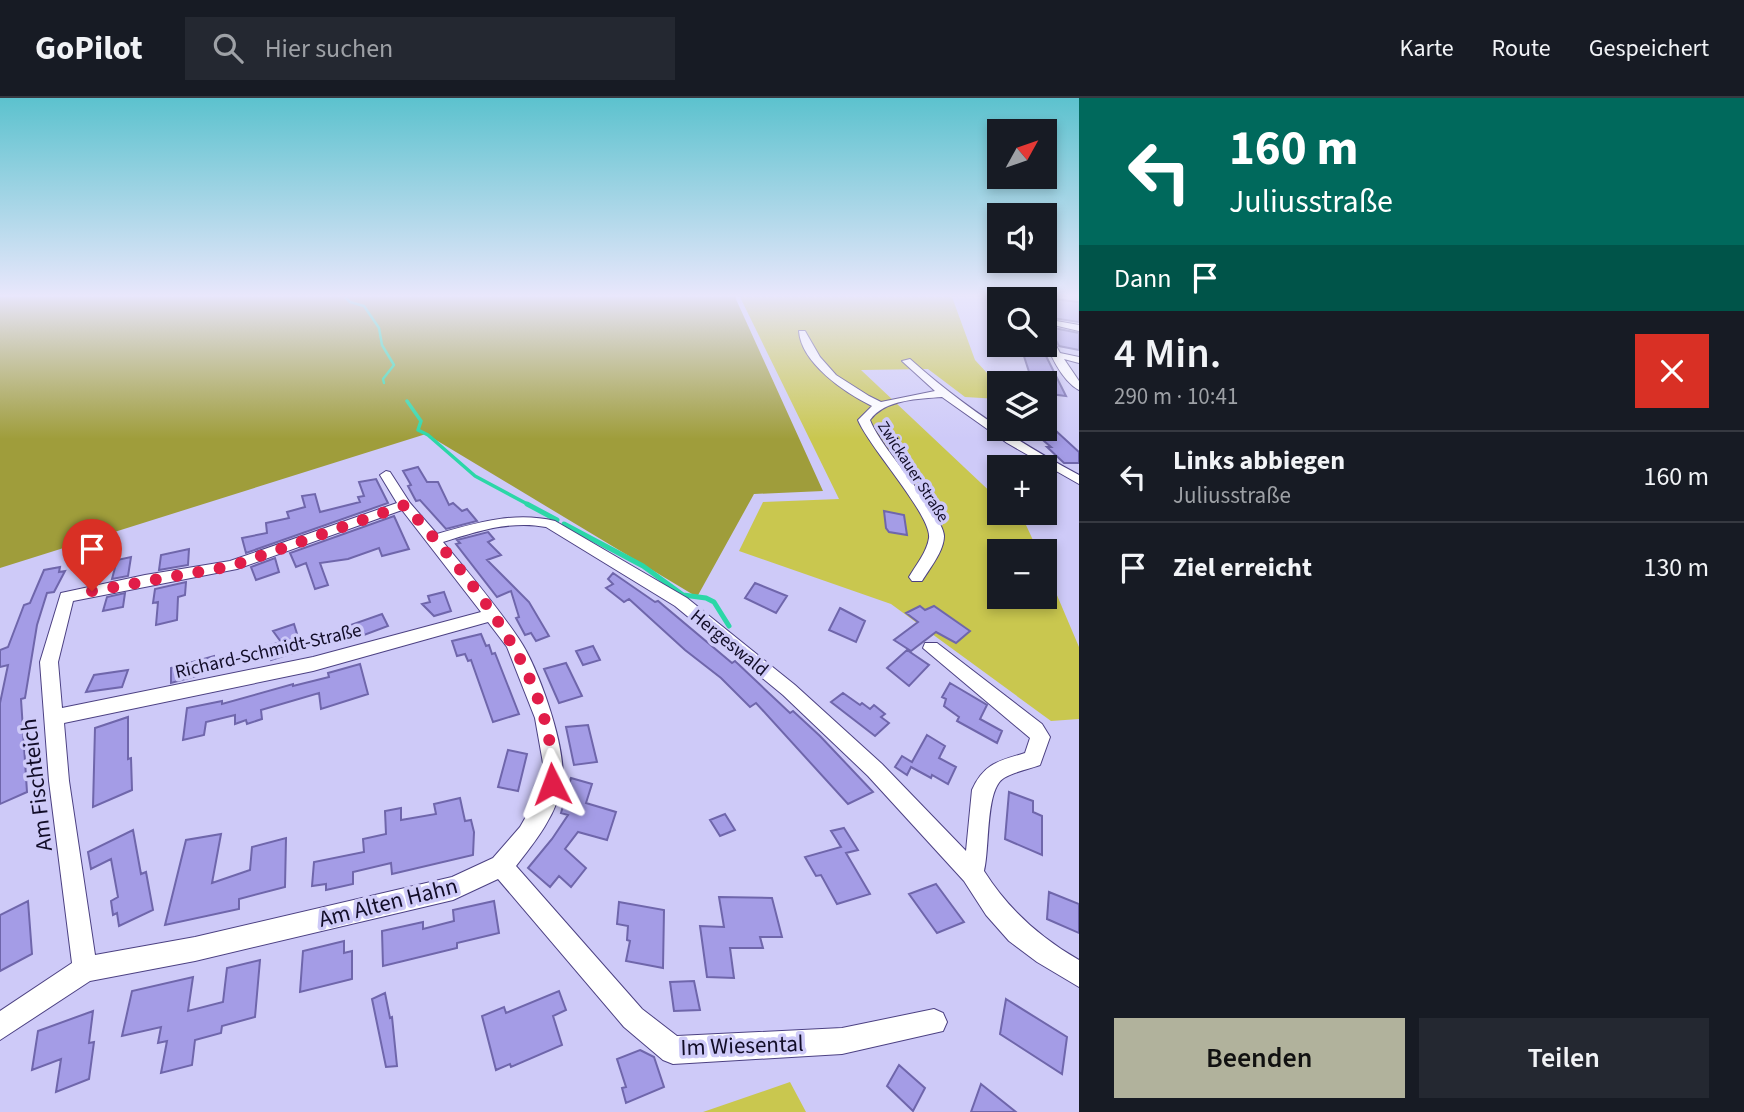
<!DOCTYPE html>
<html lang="de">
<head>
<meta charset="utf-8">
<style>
  :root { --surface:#171b24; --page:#242831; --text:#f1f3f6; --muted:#9ea1a6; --line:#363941; --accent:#b1b29c }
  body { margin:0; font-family:"Source Sans 3",sans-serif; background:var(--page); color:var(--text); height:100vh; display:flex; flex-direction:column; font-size:26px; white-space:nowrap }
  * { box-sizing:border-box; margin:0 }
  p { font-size:23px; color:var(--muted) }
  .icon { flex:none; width:38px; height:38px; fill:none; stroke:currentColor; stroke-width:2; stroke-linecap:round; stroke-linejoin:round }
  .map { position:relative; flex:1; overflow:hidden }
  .details { display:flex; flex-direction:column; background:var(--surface); width:665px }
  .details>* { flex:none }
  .guide { background:#00695c; color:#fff; overflow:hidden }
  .needle { width:46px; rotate:50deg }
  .buttons { position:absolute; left:987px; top:21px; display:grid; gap:14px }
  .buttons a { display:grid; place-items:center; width:70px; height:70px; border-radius:0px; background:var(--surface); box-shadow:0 4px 10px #0003; font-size:35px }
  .pin { position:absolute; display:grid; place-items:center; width:60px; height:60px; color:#fff; margin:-72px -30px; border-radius:50% 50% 50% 0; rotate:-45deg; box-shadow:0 0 7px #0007 }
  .pin .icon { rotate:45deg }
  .me { position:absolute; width:77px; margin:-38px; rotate:357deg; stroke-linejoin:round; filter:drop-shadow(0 0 5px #0008) }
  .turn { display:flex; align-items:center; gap:24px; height:147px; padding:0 35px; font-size:32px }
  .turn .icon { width:91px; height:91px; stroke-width:2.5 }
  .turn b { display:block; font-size:49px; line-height:60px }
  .then { display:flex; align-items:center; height:66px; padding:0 35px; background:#0003; gap:14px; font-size:26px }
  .round { display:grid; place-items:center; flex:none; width:74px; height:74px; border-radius:0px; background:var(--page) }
  .head { display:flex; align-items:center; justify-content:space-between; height:119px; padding:0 35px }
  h1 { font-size:42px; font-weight:600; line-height:52px }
  .action { display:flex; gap:14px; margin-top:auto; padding:14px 35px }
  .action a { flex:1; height:80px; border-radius:0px; background:var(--accent); color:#111; font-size:28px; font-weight:600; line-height:80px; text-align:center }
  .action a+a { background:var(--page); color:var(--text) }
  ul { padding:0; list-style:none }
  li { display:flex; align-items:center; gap:21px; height:91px; padding:0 35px; border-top:2px solid var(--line) }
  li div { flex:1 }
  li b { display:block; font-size:26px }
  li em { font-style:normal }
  header { display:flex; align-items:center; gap:42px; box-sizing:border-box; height:98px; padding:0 35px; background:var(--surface); border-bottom:2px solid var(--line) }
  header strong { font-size:33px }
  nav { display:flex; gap:38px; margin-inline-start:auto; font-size:24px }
  .search { width:490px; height:63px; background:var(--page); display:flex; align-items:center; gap:18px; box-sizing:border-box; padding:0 24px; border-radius:0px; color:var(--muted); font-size:26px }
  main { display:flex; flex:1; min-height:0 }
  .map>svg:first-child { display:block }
  .green { fill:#c9c74f }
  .forest { fill:#9f9d3b }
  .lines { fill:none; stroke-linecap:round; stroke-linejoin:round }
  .stream-far2 { stroke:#2bd7a7; stroke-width:2.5 }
  .stream-far1 { stroke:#2bd7a7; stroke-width:3.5 }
  .stream { stroke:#2bd7a7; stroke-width:5 }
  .building { fill:#a49ce6; stroke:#6f66ab; stroke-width:2 }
  .minor-casing { stroke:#4c4183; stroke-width:2 }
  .minor { fill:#fff; fill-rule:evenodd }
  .route { stroke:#e11d48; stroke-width:12; stroke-dasharray:0 21.6 }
  .labels { text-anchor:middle; stroke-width:7; stroke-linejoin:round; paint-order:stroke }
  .far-street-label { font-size:16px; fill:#120d28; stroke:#cecaf8 }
  .street-label { font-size:19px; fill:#120d28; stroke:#cecaf8 }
  .near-street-label { font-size:23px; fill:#120d28; stroke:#cecaf8 }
</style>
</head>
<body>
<header>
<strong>GoPilot</strong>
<div class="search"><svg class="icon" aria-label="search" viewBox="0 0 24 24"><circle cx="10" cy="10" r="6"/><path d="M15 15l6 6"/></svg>Hier suchen</div>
<nav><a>Karte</a><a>Route</a><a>Gespeichert</a></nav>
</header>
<main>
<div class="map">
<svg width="1079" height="1014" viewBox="0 0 1079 1014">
  <rect width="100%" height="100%" fill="#cecaf8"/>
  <path class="green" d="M740,199h212l23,63 24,26v13l-34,-2 -37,-28 -67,1 138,130v13h14l13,12 12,26h-39v46h46v-30l34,80v72l-28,2 -160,-117 -152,-53 24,-49 76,-3z
    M790,984l16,30h-103z"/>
  <path class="forest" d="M0,199h735l88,194 -69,3 -57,103 -271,-163 -426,134z"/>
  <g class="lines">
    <path class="stream-far2" d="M345,199l5,5 14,4 15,22 3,17 12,20 -11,14 1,4"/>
    <path class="stream-far1" d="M407,303l14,20 -3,9 10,5 47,41 56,30"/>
    <path class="stream" d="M527,406l30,16
      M564,426l79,42 40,29 23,3 8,4 15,24"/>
  </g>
  <path class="building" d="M1045,200l34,4v20l-34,-5z
    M1054,230l25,5v17l-20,-4 -8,-15z
    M1021,249l22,3 23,46 -16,-2 -5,-11 -13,-2z
    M1030,331l25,1 24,22v11h-15l-17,-16h4z
    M418,369l9,15h11l11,23 4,-2 9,8 5,-2 10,12 -31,8 -26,-29 -4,1 -8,-15 3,-1 -8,-14z
    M376,381l12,24 -142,50 -4,-15 25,-5 -1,-10 23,-5 -2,-6 18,-5 -3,-11 13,-2 5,18 40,-10 -2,-5 6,-1 -5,-14z
    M884,413l20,4 3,20 -18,-3 -3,-4z
    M394,418l15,33 -27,7 -3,-8 -31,11 -28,4 8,22 -13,4 -9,-26 -10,4 -6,-14z
    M488,434l6,7 -6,3 13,13 -14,5 42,42 20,34 -13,5 -5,-8 -6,2 -9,-17 3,-1 -8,-26 -14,6 -41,-53 4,-1 -3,-3z
    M189,451l-1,16 -29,5 2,-15z
    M131,459l-3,19 -16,3 5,-19z
    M275,460l4,14 -23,8 -5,-13z
    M60,469l-1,5 6,-1 -11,21 -7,1 -10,32 -12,73 -4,1 6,93 -27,12v-101l8,-38 -8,2v-17l8,-3 16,-42 6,-2 14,-33z
    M613,475l42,29 3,-1 74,62 3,-2 55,52 3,-2 27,25 53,56 -25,12 -92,-101 -6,4 -29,-29 -36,-28 -56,-51 -5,3 -18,-14 7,-4 -5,-5z
    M186,484l-1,13 -7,2 -1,23 -21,5 2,-23 -5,1 2,-14z
    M755,485l32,13 -11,17 -31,-15z
    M444,494l7,19 -17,5 -12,-12 8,-2 -2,-6z
    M125,495l-2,14 -20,4 4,-14z
    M920,508l5,4 9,-4 36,25 -14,12 -20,-11 -25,19 -17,-11 24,-18 -12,-9z
    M840,510l25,13 -9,21 -27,-12z
    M382,516l6,12 -40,15 -6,-13z
    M294,526l8,26 -31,10 -4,-14 14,-4 -8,-11z
    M481,536l5,12 3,-1 3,9 3,-1 24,61 -26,8 -22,-62 -3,1 -3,-7 -8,2 -5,-15z
    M593,548l7,14 -17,5 -7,-14z
    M907,552l22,15 -20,21 -22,-18z
    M214,558v15l-43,12v-15z
    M566,565l16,33 -23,7 -15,-34z
    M360,566l8,30 -47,15 -2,-16 -58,17 1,9 -15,5 -1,-4 -11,4v-9l-29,7 -2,13 -21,5 4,-32 35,-7v3l71,-20v2l36,-9 -1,-4z
    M128,572l-6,17 -36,5 8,-17z
    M950,585l37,22 -7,14 22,12 -5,12 -40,-22 2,-4 -15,-11 2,-7 -4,-2z
    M843,595l17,12 2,-2 8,6 4,-4 11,9 -4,3 8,6 -14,13 -44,-34z
    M128,619v42l3,-1 1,32 -39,17 2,-79z
    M588,627l9,37 -23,3 -8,-38z
    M927,637l18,11 -6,12 17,9 -8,17 -16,-9 -1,3 -20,-11 -4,8 -12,-8 7,-11 10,6z
    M508,652l19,4 -9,37 -20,-4z
    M571,680l21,6 -6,19 30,9 -9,28 -29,-8 -13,17 21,19 -15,19 -12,-11 -9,11 -22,-19 24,-29 16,-24 -7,-2z
    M1009,694l24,9v11l9,4v39l-37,-16z
    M460,700l5,23 6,-1 3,12 -1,23 -81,19 -1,-11 -38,9v12l-27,6v-6l-14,2 2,-24 50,-10 -1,-13 23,-5 -1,-23 16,-3v12l35,-6 -2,-10z
    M725,716l10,16 -15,6 -10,-16z
    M844,730l14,22 -12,3 24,41 -33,10 -16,-29 -5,1 -11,-19 36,-10 -10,-16z
    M133,732l8,44 5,-2 7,38 -34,16 -2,-13 -4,2 -2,-14 7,-4 -7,-38 -20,10 -3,-17z
    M221,736l-9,49 38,-13 2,-23 34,-9 -1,49 -46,12v10l-74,16 21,-85z
    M936,786l28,38 -27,11 -28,-39z
    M1049,794l30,12v29l-32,-14z
    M719,799l53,1 10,39h-22l3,11h-33l4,30 -27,-1 -7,-51 24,1z
    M28,803l4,53 -32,17v-56z
    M494,803l5,32 -42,10v5l-74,18 -1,-35 41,-9v7l31,-8 -1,-11z
    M619,804l45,8 -1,58 -37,-7 4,-20 -3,-1 1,-14 -11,-2z
    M344,843v12l8,-2v28l-52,13 3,-41z
    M260,862l-5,57 -33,9 -1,7 -26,7 -3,25 -31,8 6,-32 -9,2 3,-16 -39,9 10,-45 61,-14 -5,34 35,-9 4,-34z
    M694,883l6,29 -26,1 -4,-29z
    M559,893l7,19 -13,6 9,29 -51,22 -1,-3 -14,6 -14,-54 22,-9 2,6z
    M385,895l5,25 2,-1 5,49 -11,1 -14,-68z
    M1006,901l61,38 -5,37 -62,-40z
    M93,913l-4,32 5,-1 -5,37 -33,13 5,-33 -29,11 6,-39z
    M640,952l14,7 10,30 -38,16 -4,-15 4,-1 -9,-28z
    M899,967l26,23 -12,23 -26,-25z
    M981,986l35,28h-45z"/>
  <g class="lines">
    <defs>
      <path id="minor" d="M1015,199h8l2,2h-8z
        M1045,221l34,6v6l-34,-8z
        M1045,232l3,1 12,22 19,4v6l-15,-4 15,22v9c-16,-8 -35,-42 -34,-60z
        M799,233h6l15,26 16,18 33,21 12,6 54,-11 -33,-30 8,-2c52,47 108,83 169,116v9l-72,-41 -65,-46c-23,2 -57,2 -72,23 11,29 73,94 74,116 0,15 -14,32 -22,45h-10l-3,-4c7,-12 18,-25 20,-39 3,-22 -60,-91 -71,-118l14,-14c-27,-13 -71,-43 -73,-75z
        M386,373l4,1 20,31 27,31c39,-11 77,-23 118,-13l132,77 108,87 87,79 84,87 6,-61c12,-27 27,-29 53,-37l5,-15 -107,-90 2,-5h12l105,81 8,13 -10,28c-11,4 -26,7 -36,13 -19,11 -14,71 -20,93 24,38 55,66 95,89v27l-42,-25 -28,-21 -23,-26 -22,-34 -96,-105 -85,-81 -108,-89 -129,-79c-36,-7 -70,5 -103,15 26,31 53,63 76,97 19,28 48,109 43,143 -4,31 -27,60 -46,84l126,143 35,27 165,-8 92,-19 9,4 4,9 -4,9 -101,23 -169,10 -10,-4 -39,-33 -126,-148 -45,21 -258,61 -105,20 -90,59v-29l72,-48 -23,-182 -9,-119 21,-69 84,-18 85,-14 167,-58 -17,-28zM402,412l79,102 -168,45 -251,51 -4,-46 15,-61 164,-32zM488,524l19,25 28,71 8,45 -1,21 -7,17 -15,26 -27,31 -41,19 -257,60 -100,18 -26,-174 -5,-58 249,-52z"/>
    </defs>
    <use href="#minor" class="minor-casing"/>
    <use href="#minor" class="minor"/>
  </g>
  <linearGradient id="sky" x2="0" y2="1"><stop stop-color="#5cc2ce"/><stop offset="0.58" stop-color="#e9e7fc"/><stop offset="1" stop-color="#e9e7fc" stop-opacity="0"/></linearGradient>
  <rect width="1079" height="341" fill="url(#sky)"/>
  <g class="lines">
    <path class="route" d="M92,493l140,-25 173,-61c65,73 153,175 147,279"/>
  </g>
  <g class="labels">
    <g class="far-street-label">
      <text transform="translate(914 373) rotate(57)" y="6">Zwickauer Straße</text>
    </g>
    <g class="street-label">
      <text transform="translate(730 544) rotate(39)" y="7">Hergeswald</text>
      <text transform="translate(268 552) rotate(-13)" y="7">Richard-Schmidt-Straße</text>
    </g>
    <g class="near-street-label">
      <text transform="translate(36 687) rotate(-97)" y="8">Am Fischteich</text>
      <text transform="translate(388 804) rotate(-14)" y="8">Am Alten Hahn</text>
      <text transform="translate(742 947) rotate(-2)" y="8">Im Wiesental</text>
    </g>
  </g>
</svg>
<div class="buttons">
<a><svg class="needle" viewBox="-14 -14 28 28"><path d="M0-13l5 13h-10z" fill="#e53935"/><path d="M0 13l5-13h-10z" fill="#9ea1a6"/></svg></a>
<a><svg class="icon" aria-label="sound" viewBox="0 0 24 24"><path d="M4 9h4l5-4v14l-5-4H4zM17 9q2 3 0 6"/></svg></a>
<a><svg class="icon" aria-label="search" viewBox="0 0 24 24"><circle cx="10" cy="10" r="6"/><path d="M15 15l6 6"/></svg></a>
<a><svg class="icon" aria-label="layers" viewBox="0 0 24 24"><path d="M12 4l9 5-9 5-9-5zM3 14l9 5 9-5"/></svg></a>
<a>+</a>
<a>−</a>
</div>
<div class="pin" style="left:92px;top:493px;background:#d93025"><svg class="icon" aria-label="arrive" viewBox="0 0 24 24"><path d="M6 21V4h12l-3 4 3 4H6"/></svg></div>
<svg class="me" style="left:552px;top:686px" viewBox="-20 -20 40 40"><path d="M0-17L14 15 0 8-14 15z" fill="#e11d48" stroke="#fff" stroke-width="4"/></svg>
</div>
<section class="details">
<div class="guide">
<div class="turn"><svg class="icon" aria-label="left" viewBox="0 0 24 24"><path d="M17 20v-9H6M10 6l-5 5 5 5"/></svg><div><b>160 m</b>Juliusstraße</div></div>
<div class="then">Dann<svg class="icon" aria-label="arrive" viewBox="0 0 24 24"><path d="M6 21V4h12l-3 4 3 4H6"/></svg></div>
</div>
<div class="head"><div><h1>4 Min.</h1><p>290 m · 10:41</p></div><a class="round" style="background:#d93025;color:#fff"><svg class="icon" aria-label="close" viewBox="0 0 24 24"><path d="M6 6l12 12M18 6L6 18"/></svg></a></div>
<ul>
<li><svg class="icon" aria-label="left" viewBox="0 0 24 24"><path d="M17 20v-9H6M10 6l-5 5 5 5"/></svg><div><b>Links abbiegen</b><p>Juliusstraße</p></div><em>160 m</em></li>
<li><svg class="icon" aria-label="arrive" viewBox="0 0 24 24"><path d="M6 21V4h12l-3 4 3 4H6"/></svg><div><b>Ziel erreicht</b></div><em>130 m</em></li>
</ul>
<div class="action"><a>Beenden</a><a>Teilen</a></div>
</section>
</main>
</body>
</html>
